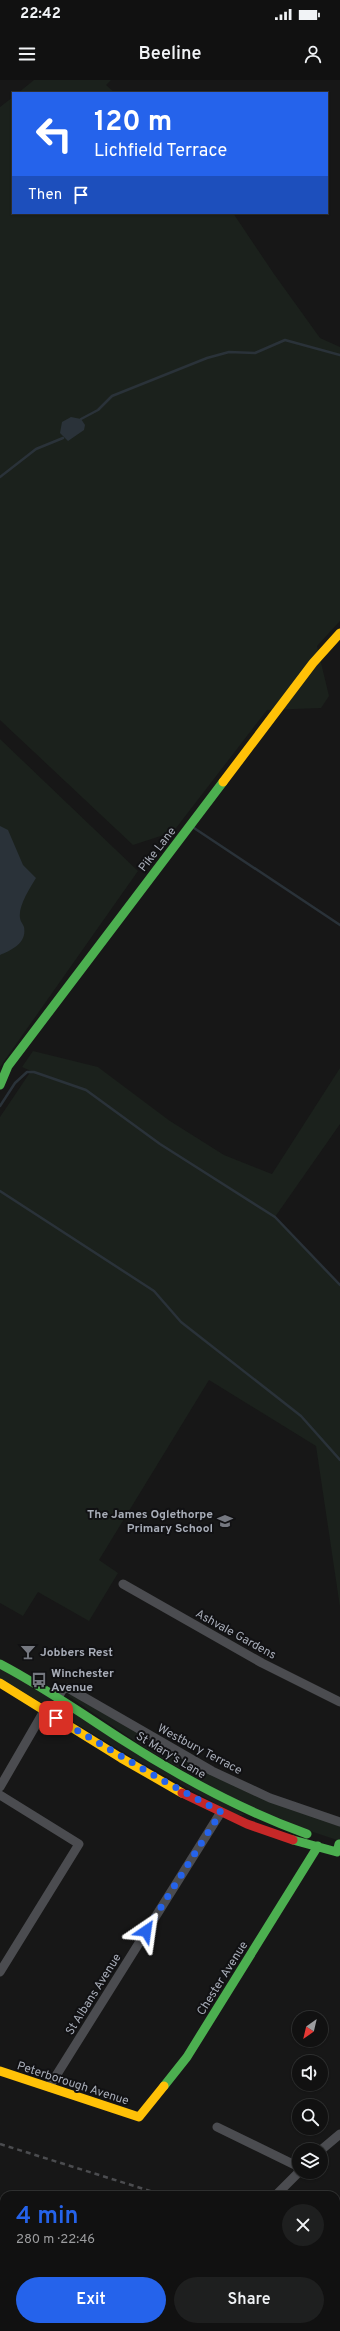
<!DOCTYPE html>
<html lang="en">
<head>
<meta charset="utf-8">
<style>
  :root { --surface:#111; --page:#1e1f1f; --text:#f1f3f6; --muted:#9c9d9f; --line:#303131; --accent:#2563eb }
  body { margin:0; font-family:Overpass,sans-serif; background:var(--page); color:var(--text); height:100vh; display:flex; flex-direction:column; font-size:15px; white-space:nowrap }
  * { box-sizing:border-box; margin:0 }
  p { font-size:13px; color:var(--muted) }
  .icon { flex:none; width:22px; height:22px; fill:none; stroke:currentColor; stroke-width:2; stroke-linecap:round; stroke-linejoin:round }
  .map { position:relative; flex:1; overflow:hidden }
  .side { position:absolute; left:0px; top:2111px; width:340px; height:140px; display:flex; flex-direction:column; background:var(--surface); border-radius:12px 12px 0 0; box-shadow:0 1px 3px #0004,0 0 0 1px var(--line) }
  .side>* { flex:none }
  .top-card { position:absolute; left:12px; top:12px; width:316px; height:122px; border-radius:0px; box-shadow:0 1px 3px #0004,0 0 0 1px var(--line); background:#2563eb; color:#fff; overflow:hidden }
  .needle { width:26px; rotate:214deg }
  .tools { position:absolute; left:292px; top:1931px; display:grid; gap:8px }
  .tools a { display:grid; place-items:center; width:36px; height:36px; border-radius:50%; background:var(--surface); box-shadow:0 1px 3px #0004,0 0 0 1px var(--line); font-size:20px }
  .pin { position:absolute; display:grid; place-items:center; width:34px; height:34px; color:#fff; margin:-17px; border-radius:8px; box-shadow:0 2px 6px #0006 }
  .me { position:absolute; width:44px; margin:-22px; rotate:32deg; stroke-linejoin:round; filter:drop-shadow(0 0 3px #0008) }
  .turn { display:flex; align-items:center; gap:14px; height:84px; padding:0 16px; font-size:18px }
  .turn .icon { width:52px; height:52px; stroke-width:2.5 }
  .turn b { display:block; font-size:28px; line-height:34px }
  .then { display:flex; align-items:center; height:38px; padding:0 16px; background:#0003; gap:8px; font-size:15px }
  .round { display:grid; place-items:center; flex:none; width:42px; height:42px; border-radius:21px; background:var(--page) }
  .headline { display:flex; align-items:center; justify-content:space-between; height:68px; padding:0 16px }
  h1 { font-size:24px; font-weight:600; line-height:30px; color:var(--accent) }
  .action { display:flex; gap:8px; margin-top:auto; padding:8px 16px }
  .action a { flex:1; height:46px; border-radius:24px; background:var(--accent); color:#fff; font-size:16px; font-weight:600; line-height:46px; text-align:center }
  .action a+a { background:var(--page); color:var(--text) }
  .status { display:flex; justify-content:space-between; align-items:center; height:28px; padding:0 20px; background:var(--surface); direction:ltr }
  .status svg { height:11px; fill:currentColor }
  header { display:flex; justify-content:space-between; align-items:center; height:52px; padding:0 16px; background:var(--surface); font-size:18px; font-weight:600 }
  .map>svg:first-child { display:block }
  .green { fill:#1b211c }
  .water { fill:#2a3239 }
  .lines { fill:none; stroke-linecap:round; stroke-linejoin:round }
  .stream { stroke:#2a3239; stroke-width:2.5 }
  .street { stroke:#4b4c50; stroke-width:9 }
  .fast { stroke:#4caf50; stroke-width:9 }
  .slow { stroke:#ffc107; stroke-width:9 }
  .jam { stroke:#c62828; stroke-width:9 }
  .rail { stroke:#4b4c4f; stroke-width:2.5; stroke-dasharray:5 4; stroke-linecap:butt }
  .route { stroke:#2563eb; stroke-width:7; stroke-dasharray:0 12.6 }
  .labels { text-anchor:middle; stroke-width:4; stroke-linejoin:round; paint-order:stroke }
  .street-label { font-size:12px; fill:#a8adb8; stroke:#111113 }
  .poi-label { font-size:12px; font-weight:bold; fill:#a8adb8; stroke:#111113; text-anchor:start }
</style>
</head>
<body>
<div class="status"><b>22:42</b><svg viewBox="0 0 49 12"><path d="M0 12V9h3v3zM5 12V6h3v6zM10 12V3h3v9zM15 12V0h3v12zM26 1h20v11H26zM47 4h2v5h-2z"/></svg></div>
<header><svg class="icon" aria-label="menu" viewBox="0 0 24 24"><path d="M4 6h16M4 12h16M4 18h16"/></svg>Beeline<svg class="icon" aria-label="person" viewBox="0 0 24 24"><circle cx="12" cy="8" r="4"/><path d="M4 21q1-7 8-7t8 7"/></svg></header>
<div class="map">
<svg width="340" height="2251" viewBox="0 0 340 2251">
  <rect width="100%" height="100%" fill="#171717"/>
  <path class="green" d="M34,0h77l-5,5 9,8h-97z
    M13,17v116h220l41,61 46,64 20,9v274l-23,25 12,50 -8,12 -54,2 -94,122 -40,13 -133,-125v-613z
    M0,659l138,132 -138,196z
    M33,971l65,16 72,54 54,34 48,19 68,-106v56l-65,93 65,68v322l-24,-161 -107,-66 -110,180 19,13 -29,48 -51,-29 -15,24 -23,-13v-486l31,-46 -9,-4z
    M0,1588l245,147h-9l-103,-57 -133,-80z
    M72,1613l111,65 157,66v17l-39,-13 -56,-22 -97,-56 -80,-54z"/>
  <path class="water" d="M71,337l10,2 4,6 -1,5 -16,11 -8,-8 2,-11z
    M0,746l8,4 15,35 13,13c-6,10 -18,28 -16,40 0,3 3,6 4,9 3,16 -12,23 -24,28z"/>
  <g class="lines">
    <path class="stream" d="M81,339l17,-9 14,-14 95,-38 22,-6 26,1 30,-13 55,15
      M0,397l36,-28 27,-11
      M194,748l146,97
      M0,1026l15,-23 12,-11h7l52,18 74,54 115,73 65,68
      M0,1111l154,100 27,31 120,94 39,44"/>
    <path class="street" d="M123,1504l139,79 78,39
      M58,1617l5,-8 5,-1 144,83 58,27 70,24
      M0,1707l44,-76
      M0,1715l79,49 -79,128
      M49,2007l172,-275
      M217,2047l82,40
      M321,2070l19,-16
      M276,2115l23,-23
      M0,2158h4
      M0,2250l2,1
      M155,2251l3,-4"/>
    <path class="fast" d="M0,1005l8,-19 215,-284
      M0,1584c42,22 81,49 121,75 59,38 120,71 186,95
      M293,1760l44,12 2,-8
      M164,2006l23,-29 131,-211"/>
    <path class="slow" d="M223,702l90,-119 27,-30
      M0,1603l121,75 61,35
      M0,1991l139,46 25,-31"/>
    <path class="jam" d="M182,1713l65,31 46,16"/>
    <path class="rail" d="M0,2064l163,51
      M336,2172l4,1"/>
  </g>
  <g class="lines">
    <path class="route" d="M56,1638l106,62 59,32 -75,119"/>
  </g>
  <defs>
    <symbol id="school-bare" viewBox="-9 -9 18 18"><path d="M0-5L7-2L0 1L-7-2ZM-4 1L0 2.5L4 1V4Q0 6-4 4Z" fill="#757880" stroke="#111113" stroke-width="2.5" paint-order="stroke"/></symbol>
    <symbol id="bar-bare" viewBox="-9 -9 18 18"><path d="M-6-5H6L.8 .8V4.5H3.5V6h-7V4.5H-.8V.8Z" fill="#757880" stroke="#111113" stroke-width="2.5" paint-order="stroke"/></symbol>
    <symbol id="bus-bare" viewBox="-9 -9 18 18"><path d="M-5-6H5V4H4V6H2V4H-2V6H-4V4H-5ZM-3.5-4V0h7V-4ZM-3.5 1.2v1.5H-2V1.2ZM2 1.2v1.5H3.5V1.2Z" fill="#757880" stroke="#111113" stroke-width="2.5" paint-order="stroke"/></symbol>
  </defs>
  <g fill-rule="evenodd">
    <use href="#school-bare" x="214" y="1430" width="22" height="22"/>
    <use href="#bar-bare" x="17" y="1561" width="22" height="22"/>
    <use href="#bus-bare" x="28" y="1589" width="22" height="22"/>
  </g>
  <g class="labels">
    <g class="street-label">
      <text transform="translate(157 769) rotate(-52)" y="4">Pike Lane</text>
      <text transform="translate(236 1554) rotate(29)" y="4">Ashvale Gardens</text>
      <text transform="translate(200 1669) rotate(28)" y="4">Westbury Terrace</text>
      <text transform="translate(171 1675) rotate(31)" y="4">St Mary's Lane</text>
      <text transform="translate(222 1898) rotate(-58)" y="4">Chester Avenue</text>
      <text transform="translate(93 1914) rotate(-58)" y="4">St Albans Avenue</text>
      <text transform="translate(73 2003) rotate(18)" y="4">Peterborough Avenue</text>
    </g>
    <g class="poi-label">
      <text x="213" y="1438" text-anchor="end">The James Oglethorpe<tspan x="213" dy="14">Primary School</tspan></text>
      <text x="40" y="1576">Jobbers Rest</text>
      <text x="51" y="1597">Winchester<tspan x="51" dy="14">Avenue</tspan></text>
    </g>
  </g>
</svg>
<div class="tools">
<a><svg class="needle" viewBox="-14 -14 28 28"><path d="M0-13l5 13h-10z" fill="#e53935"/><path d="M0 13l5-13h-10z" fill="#9c9d9f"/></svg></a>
<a><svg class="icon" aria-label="sound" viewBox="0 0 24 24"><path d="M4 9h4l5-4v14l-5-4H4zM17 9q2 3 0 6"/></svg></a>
<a><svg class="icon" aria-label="search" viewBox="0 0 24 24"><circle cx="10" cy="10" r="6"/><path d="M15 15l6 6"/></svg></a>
<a><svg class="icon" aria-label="layers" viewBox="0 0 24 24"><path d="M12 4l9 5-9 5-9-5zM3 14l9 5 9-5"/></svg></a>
</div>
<div class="pin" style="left:56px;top:1638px;background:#d93025"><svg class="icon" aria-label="arrive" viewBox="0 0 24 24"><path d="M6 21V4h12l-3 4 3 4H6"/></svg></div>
<svg class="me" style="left:146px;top:1851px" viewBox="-20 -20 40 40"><path d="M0-17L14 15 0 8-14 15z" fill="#2563eb" stroke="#fff" stroke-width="4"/></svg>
<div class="top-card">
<div class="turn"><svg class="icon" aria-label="left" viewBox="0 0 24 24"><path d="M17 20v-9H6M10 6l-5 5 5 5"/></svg><div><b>120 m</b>Lichfield Terrace</div></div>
<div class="then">Then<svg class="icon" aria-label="arrive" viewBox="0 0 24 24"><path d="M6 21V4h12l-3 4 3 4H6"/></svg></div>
</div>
<section class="side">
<div class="headline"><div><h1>4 min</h1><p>280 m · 22:46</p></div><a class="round"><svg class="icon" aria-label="close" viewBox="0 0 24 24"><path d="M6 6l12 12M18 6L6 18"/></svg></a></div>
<div class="action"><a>Exit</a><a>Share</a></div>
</section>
</div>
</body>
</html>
